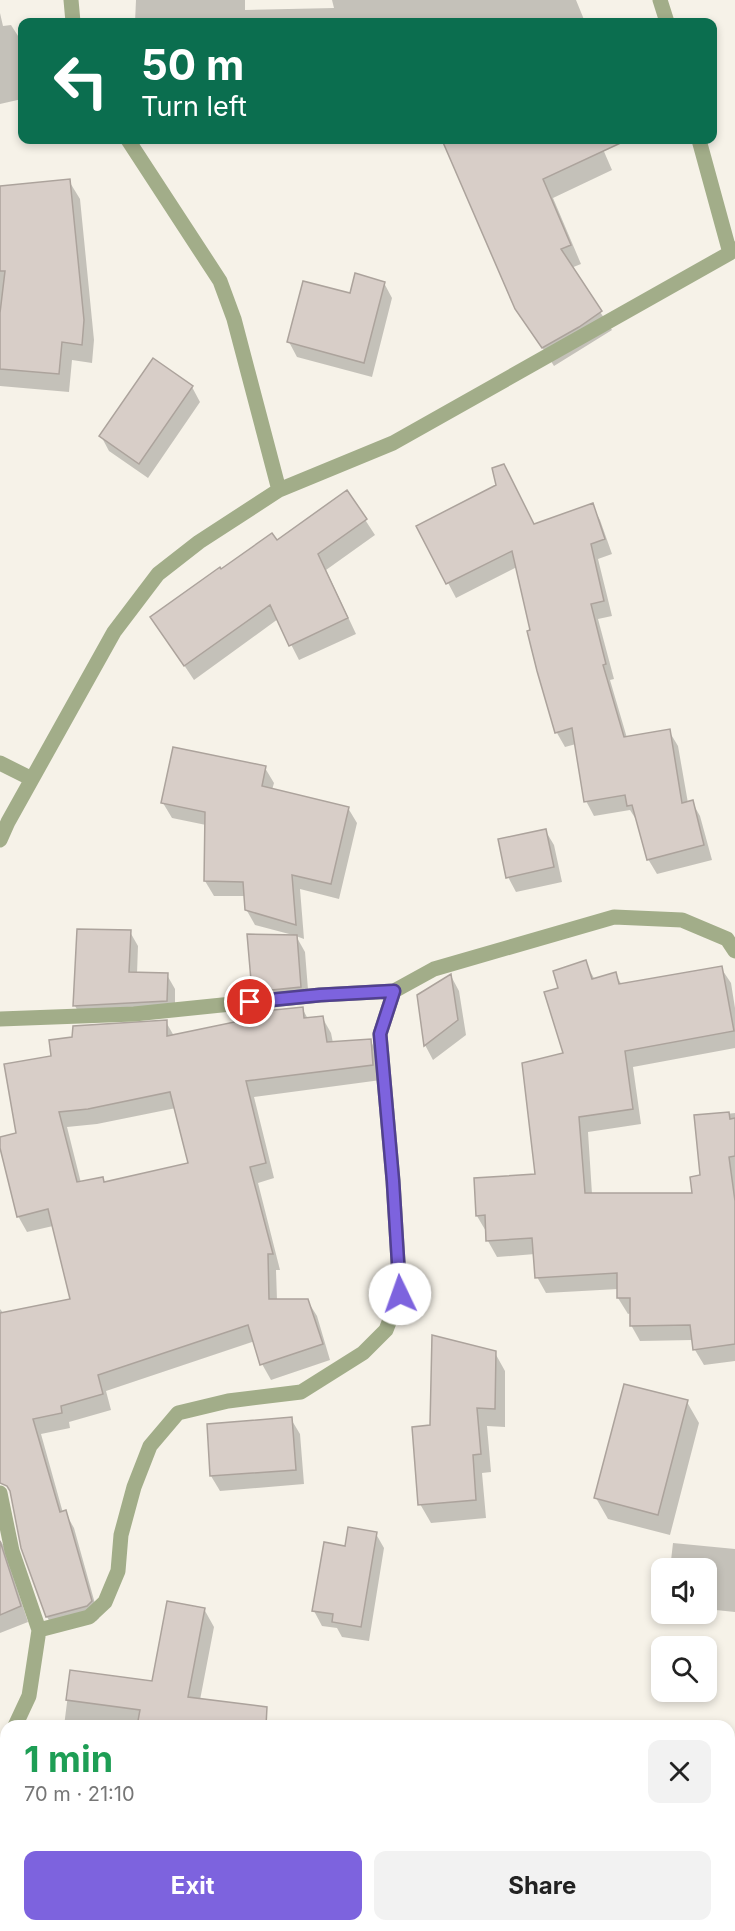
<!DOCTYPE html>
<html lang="en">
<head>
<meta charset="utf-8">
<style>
  :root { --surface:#fff; --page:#f2f2f2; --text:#222; --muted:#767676; --accent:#7d63de }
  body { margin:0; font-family:Inter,sans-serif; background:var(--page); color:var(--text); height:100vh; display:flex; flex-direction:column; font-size:22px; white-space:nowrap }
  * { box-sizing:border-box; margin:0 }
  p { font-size:20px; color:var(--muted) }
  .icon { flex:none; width:33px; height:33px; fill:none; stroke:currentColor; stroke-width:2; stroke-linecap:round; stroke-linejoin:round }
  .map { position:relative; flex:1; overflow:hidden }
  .sheet { position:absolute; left:0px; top:1720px; width:735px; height:212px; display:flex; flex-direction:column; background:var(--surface); border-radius:18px 18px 0 0; box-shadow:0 3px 9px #0003 }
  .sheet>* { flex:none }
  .guide { position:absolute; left:18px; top:18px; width:699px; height:126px; border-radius:12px; box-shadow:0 3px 9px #0003; background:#0b6e4f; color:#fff; overflow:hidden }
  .buttons { position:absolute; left:651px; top:1558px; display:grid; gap:12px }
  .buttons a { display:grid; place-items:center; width:66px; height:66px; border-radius:12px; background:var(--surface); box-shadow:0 3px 9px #0003; font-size:30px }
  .pin { position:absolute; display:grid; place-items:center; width:51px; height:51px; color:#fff; margin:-26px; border:3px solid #fff; border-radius:50%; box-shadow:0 2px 6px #0007 }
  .me { position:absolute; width:66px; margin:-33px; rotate:357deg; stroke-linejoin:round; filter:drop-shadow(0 0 4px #0008) }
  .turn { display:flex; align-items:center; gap:21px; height:126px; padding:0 24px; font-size:27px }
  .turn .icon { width:78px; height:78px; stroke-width:2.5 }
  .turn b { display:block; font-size:42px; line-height:51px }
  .round { display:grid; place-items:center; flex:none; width:63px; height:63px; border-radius:12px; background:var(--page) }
  .overview { display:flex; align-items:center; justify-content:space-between; height:102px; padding:0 24px }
  h1 { font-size:36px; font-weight:700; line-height:45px; color:#1e9e55 }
  .action { display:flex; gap:12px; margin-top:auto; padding:12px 24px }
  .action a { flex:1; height:69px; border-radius:12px; background:var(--accent); color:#fff; font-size:24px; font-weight:700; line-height:69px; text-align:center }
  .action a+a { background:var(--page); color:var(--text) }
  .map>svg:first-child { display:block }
  .shadow { fill:#0003; fill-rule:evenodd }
  .building { fill:#d8cec8; stroke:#aca39c; stroke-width:1.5; fill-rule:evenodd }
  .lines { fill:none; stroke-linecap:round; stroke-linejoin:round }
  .street { stroke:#a2ad89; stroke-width:15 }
  .route-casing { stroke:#514090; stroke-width:15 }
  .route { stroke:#7d63de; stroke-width:10 }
</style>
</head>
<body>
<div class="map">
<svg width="735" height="1931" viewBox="0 0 735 1931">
  <rect width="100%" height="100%" fill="#f6f2e8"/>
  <path class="shadow" d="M136,0h109v10l89,-2 -2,-8h244l9,22h-450z
    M0,13l3,13 8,-1 9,14 2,11v49l-22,5z
    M443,140h156l13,30 -59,28 28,66 -10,4 41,62 -58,36 -37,-58z
    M69,181l11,18 14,141 -2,23 -20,-3 -3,32 -69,-6v-198z
    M384,283l8,15 -20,79 -75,-20 -8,-15 63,-47z
    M192,387l8,15 -52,76 -39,-27 -8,-15z
    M347,492l28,43 -49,35 30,64 -57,26 -21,-41 -84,61 -42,-63 69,-46 55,-29z
    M592,505l8,15 12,34 -14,5 14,57 -14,3 16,60 -4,1 17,58 42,-7 9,15 10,57 4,-1 8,14 12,44 -55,14 -9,-15 -11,-38 -7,-11 -36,6 -8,-15 -10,-57 -11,3 -8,-14 -28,-101 3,-1 -15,-64 -61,31 -38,-72 116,-1z
    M265,768l9,15 -2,7 76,18 9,15 -18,76 -39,-10 4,50 -8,-3 9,16 4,50 -47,5 -9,-15 40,-57 -38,-10 -9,-16 -1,-13h-31l-9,-15 1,-56 -34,-7 -9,-15z
    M545,830l9,15 8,37 -46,10 -8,-15z
    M78,931l52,1 8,14 -1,28 30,1 8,14v25l-92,6 -8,-14z
    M585,962l10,18 20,-6 7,11 99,-17 10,15 4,25v40l-102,19 8,57 -53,8 4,62 101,1 9,-18 -6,-60 39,-4v248l-31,4 -9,-15 -2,-10 -53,1 -9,-16v-12l-3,1 -10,-16v-9l-72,4 -9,-16 -2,-23 -38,3 -9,-16 -1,-8 -10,-17 60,-41 28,-120 -5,-66z
    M451,976l8,15 7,44 -33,25 -8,-15 -6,-49z
    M302,1008l6,11 14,-2 9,16 2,10 37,-3 9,16 2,24 -127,17 20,81 -16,5 22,87h-4l1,30h30l10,16 13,44 -59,20 -9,-16 -7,-23 -149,50 5,19 -42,12 1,6 -29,6 22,79 2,-1 9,16 25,90 -3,3 -40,11 -9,-15 -28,-88 -19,-81v-139l4,5 67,-14 -18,-74 -26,6 -9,-16 -18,-77 18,-5 34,-76 114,-36 8,14zM176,1108l14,57 -85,18h-24l-14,-56 30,-3z
    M495,1353l10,18v56l-18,-1 4,46 -9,1 4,45 -55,5 -11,-19 11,-78z
    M687,1402l12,21 -29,112 -62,-16 -12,-21z
    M291,1419l9,15 4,50 -84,7 -9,-15z
    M376,1534l8,14 -15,93 -27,-4 -5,-9 -15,-2 -8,-15 32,-63z
    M0,1540l7,11 4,19 17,52 -28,11z
    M673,1543l62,6v63l-29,-3v-40h-36z
    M204,1609l10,18 -14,73 56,23v3h-192l7,-55 82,11z"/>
  <path class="building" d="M442,140h185l-84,39 28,66 -10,4 41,62 -23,16 -37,21 -27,-39z
    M70,179l14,141 -2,25 -20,-3 -3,32 -59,-5v-56l5,-42h-5v-85z
    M355,273l30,9 -21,81 -77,-21 16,-61 47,12z
    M153,358l40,28 -54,78 -40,-28z
    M504,464l30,60 59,-21 12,36 -14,5 13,57 -13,3 15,60 -3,1 21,72 46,-8 12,74 11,-3 11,45 -57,15 -15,-55 -5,1 -2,-11 -41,7 -12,-74 -17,5 -18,-62 -10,-40 3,-1 -18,-79 -66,33 -30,-58 80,-41 -4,-17z
    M347,490l20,29 -49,35 30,64 -59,28 -19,-41 -86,61 -34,-49 70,-50 1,2 51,-36 5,7z
    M173,747l93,19 -4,20 87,21 -18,77 -39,-9 4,50 -51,-15 -2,-28 -39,-1 1,-69 -44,-9z
    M546,829l8,38 -48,11 -8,-39z
    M77,929l54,1 -2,42 39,1 -1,28 -94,5z
    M247,934l50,1 4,52 -49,5z
    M586,960l6,19 24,-7 3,12 103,-18 12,65 -109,20 8,58 -54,8 6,76h107l-2,-16 10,-2 -6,-60 35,-3 1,7 5,-1v38l-6,1 6,44v143l-42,6 -3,-25 -60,1v-28h-13v-25l-82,5 -3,-40 -46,3 -1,-26 -9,1 -2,-38 61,-4 -13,-111 41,-10 -19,-61 14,-4 -5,-17z
    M451,974l7,46 -34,26 -7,-51z
    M303,1007l1,11 19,-2 4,26 44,-3 2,26 -127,16 20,82 -16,4 23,87h-5l1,45h39l15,45 -63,21 -12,-40 -150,50 5,19 -42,12 1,7 -29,6 27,93 6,-2 26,91 -5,5 -41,11 -25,-69 -11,-57 -3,-5 -7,-3v-170l70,-14 -22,-90 -31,8 -17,-69v-11l16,-4 -12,-69 47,-8 -2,-16 23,-3 1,-11 94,-6v16l87,-18 -1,-6zM170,1092l18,71 -84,19 -1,-5 -26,5 -18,-70 29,-3z
    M432,1335l64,16 -1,58 -18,-1 4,46 -8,1 3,45 -58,5 -6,-78 18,-2z
    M624,1384l64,16 -30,115 -64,-17z
    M292,1417l4,53 -86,6 -3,-52z
    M348,1527l29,5 -16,95 -29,-5 1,-8 -21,-3 12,-69 21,4z
    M0,1541l21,65 -21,9z
    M167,1601l38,7 -17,89 79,10 -1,19h-129l3,-16 -74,-10 4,-30 82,11z"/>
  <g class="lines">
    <path class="street" d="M71,0l2,22
      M660,0l7,22
      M128,140l92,141 14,38 45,171
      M699,140l31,113
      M0,763l32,16
      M0,840l8,-18 106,-190 44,-58 41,-32 80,-52 114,-47 337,-190 5,-4
      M0,1019l134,-5 186,-19 74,-4
      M0,1493l12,58 27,79 -10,66 -14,30
      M39,1630l50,-13 16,-15 13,-31 3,-36 13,-48 16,-41 28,-33 50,-12 73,-9 62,-39 23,-23 14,-36 -7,-113 -13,-147 14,-43 40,-22 180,-52 68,3 45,19 8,12
      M0,1760l6,-13"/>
  </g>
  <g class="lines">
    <defs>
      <path id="route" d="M250,1002l70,-7 74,-4 -14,43 13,147 7,113"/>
    </defs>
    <use href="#route" class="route-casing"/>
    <use href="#route" class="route"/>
  </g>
</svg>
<div class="buttons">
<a><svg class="icon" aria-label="sound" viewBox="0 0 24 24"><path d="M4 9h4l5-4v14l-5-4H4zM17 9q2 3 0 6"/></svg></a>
<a><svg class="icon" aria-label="search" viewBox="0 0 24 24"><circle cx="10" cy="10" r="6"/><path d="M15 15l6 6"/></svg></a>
</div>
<div class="pin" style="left:250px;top:1002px;background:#d93025"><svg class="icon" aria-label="arrive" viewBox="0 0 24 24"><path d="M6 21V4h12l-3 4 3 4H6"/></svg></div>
<svg class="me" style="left:400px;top:1294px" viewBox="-20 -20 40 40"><circle r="19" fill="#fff"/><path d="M0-13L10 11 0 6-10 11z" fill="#7d63de"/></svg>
<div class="guide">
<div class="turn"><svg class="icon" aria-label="left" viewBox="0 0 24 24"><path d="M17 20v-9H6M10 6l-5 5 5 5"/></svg><div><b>50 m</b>Turn left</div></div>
</div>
<section class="sheet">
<div class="overview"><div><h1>1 min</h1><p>70 m · 21:10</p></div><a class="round"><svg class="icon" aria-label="close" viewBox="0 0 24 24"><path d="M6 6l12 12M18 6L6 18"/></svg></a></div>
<div class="action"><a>Exit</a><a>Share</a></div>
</section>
</div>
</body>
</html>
